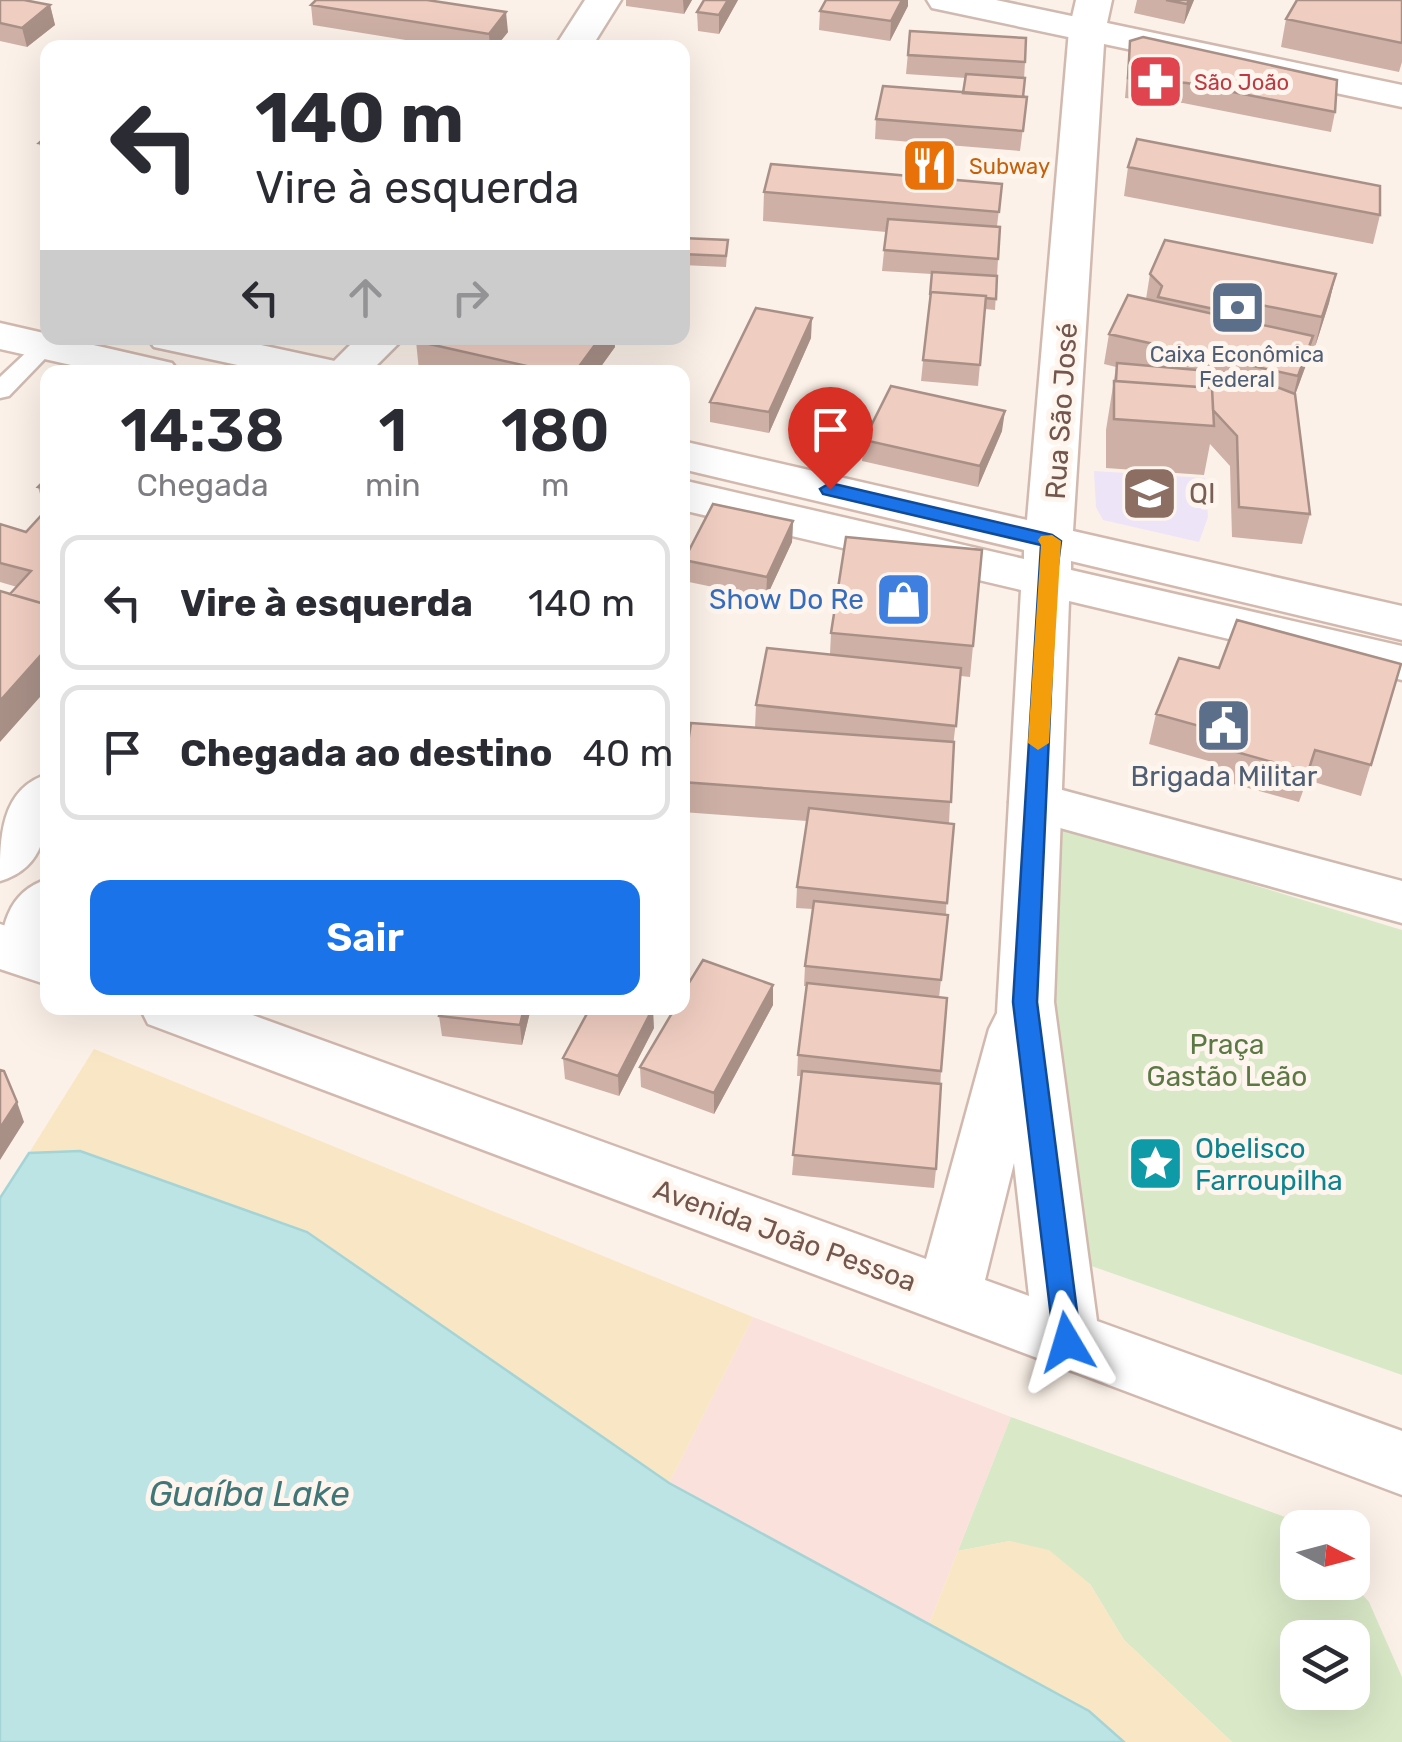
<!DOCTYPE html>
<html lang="pt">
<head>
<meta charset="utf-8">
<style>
  :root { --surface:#fff; --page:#f2f2f3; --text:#2b2b33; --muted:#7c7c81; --line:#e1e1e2; --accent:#1a73e8 }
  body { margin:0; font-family:Rubik,sans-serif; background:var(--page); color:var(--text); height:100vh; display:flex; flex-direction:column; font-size:38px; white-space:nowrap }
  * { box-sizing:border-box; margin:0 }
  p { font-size:32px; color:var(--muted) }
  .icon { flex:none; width:55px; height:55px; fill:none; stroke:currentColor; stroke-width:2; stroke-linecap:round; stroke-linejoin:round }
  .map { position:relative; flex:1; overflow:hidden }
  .panel { position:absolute; left:40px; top:365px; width:650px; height:650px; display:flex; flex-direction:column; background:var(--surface); border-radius:20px; box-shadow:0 10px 40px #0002 }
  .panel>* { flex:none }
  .guide { position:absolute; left:40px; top:40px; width:650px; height:305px; border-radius:20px; box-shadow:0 10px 40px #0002; background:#fff; color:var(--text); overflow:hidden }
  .needle { width:65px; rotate:96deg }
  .buttons { position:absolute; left:1280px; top:1510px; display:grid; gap:20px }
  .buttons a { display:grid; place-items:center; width:90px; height:90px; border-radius:20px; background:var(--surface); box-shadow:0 10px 40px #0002; font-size:50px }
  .pin { position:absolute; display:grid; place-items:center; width:85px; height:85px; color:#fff; margin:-102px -42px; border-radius:50% 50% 50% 0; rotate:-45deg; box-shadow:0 0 10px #0007 }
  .pin .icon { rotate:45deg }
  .me { position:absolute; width:110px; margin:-55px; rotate:353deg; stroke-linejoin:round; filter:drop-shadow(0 0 8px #0008) }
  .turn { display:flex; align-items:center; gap:35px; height:210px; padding:0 50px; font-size:45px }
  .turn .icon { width:130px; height:130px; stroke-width:2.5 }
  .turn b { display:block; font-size:70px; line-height:85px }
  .lanes { display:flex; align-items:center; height:95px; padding:0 50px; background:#0003; justify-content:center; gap:50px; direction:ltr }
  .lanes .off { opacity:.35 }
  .eta { display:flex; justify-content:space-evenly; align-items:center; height:170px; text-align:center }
  .eta b { font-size:60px; font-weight:600; line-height:70px }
  .primary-button { display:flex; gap:20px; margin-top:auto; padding:20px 50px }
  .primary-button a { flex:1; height:115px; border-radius:20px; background:var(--accent); color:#fff; font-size:40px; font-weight:600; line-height:115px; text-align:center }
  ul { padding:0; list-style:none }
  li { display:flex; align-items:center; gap:30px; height:135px; margin:0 20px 15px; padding:0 30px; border:5px solid var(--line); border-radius:20px }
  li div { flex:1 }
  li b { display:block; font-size:38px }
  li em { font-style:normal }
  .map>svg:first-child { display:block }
  .commercial { fill:#fbe1dc }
  .education { fill:#eee4f8 }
  .green { fill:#d9e9c7; fill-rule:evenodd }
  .sand { fill:#f9e6c4 }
  .water { fill:#bde4e4; stroke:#a4d4d6; stroke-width:2.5 }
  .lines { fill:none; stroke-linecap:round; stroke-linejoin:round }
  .lane-casing { stroke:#cfbab1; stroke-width:5 }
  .street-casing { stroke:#cfbab1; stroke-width:5 }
  .secondary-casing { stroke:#d2b9af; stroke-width:5 }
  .lane { fill:#fff; fill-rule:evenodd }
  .street { fill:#fff; fill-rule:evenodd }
  .secondary { fill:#fff; fill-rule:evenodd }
  .wall { fill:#ceb0a6 }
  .shaded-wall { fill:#a89087 }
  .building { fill:#f0cdc1; stroke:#a89087; stroke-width:2.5 }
  .route { fill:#1a73e8; stroke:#114b97; stroke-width:2.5 }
  .slow { fill:#f59e0b }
  .labels { text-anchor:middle; stroke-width:10; stroke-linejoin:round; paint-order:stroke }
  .far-health-label { font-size:22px; fill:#be3a42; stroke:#fef6ee; text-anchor:start }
  .far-food-label { font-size:22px; fill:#c56008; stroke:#fef6ee; text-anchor:start }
  .far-service-label { font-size:22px; fill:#4e5e75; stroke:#fef6ee }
  .street-label { font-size:28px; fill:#74564d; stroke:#fef6ee }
  .education-label { font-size:28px; fill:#785e54; stroke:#fef6ee; text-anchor:start }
  .shop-label { font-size:28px; fill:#366cbe; stroke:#fef6ee; text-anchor:end }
  .service-label { font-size:28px; fill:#4e5e75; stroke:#fef6ee }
  .park-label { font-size:28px; fill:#5c7945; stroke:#fef6ee }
  .culture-label { font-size:28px; fill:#0d838f; stroke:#fef6ee; text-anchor:start }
  .near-water-label { font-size:35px; font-style:italic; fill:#417678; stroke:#fef6ee }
</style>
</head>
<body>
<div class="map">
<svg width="1402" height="1742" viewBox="0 0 1402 1742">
  <rect width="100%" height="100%" fill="#fbf1e8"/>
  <path class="commercial" d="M753,1317l258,100 -82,207 -260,-141z"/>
  <path class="education" d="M1094,471l111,7 3,39 -9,25 -96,-22 -7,-13z"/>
  <path class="green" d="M1046,822l356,108v445l-322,-113 -36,-247z
    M1011,1417l288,105 5,5 -6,1v54l54,1 17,19 33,75v65h-170l-108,-102 -34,-56 -80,-43 -52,10zM1298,1638h54v54h-54z"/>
  <path class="sand" d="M94,1049l659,268 -84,166 -362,-251 -278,-79z
    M1010,1541l39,9 41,34 34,56 108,102h-108l-35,-31 -160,-87 29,-73z"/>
  <path class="water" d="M80,1151l227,81 362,251 420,228 35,31h-1124v-544l29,-45z"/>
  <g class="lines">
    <defs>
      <path id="lane" d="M48,332v6h17l-56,58 -9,2v-21z"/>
      <path id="street" d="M585,0h36l-30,48h-37z
        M927,0h69l104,22 5,8 -5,8 -13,3 -155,-33z
        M357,338h47l-34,34h-47z
        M48,774c0,44 3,92 -48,107 0,-43 0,-92 48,-107z
        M1036,783l366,98v42l-385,-107 -8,-14 8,-14z
        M48,879v68l-13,19 -20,7 -15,-5c0,-38 6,-76 48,-89z"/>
      <path id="secondary" d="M1076,0h36l-5,23 295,62v22l-298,-63 -31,487 329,75v34l-331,-79v9l331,76v34l-333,-79 -15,401 43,319 305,110v64l-1254,-471 -8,-16h93l693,251 63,-230 8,-16 24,-423 -339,-80v-30l342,79v-9l-342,-81v-28l345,79 42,-490zM1014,1163l15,133 -44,-16z
        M0,323l48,11v4h15l109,25 7,9h-77l-102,-23z
        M147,338h81l116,25 7,9h-81l-116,-25z
        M0,924l48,16v45l-48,-16z"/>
    </defs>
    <use href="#lane" class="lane-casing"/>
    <use href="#street" class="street-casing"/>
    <use href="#secondary" class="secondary-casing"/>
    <use href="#lane" class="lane"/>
    <use href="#street" class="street"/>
    <use href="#secondary" class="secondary"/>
  </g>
  <path class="wall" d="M0,0l50,5 5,20 -28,22 -27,-6z
    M626,0h66l-8,14 -58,-8z
    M738,0l-19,34 -21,-3 -1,-19z
    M1137,0h57l-10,24 -50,-11z
    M1402,0v62l-3,10 -118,-25 5,-28z
    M311,5l197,27 -13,16h-40l-142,-23z
    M908,6l-18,35 -71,-11 1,-19z
    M910,31l115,31 -2,35h4l-7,54 -145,-12 1,-20 87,-26 3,-15 -60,-4z
    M1130,41l205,71 -4,20 -148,-29 -58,-5z
    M48,135v37l-9,-29z
    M1128,167l252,48 -7,29 -249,-48z
    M1002,184l-5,42 1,33 -3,51 -10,-1 -7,77 -57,-5 11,-107 -50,-3 4,-39 -123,-11 1,-29z
    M682,238l46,2 -2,27 -44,-2z
    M1150,274h186l-7,29 -14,44 -4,-1 -5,19 -11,30 15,119 -8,30 -70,-7 -2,-71 -20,-22 -6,31 -98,-7v-38l10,-63 -12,-3 5,-30 37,-35z
    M419,338h195l1,9 -18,25h-170l-8,-1 -3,-30z
    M811,338l-42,95 -59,-11v-20z
    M1002,431l-24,56 -116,-26 2,-21z
    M48,477v211l-31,-101 -17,-5v-58l26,8 21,-23 -3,-1 -6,-21z
    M793,521l-1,21 -26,56 -82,-17v-21z
    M831,633l142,13 -3,31 -9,-1 -8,71 -4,76 -3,92h2l-9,83 2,73 -5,98 -2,19 -142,-13 9,-99h-4l1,-21 9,-69h-3l1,-20 8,-57 -17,-1 1,-21 10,-66 -125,-9v-35l73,-50 1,-22 74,-51z
    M1401,664l-40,132 -54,-16 -8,22 -91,-25 4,-15 -63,-18 7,-30 63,-46z
    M773,985v20l-59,109 -73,-27 -1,-20z
    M441,1008h90l-9,37 -80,-9 -3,-20z
    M654,1028l-35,68 -54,-17 -2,-21z"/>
  <path class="shaded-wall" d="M683,0h9l-8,14z
    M728,0h10l-19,34v-19z
    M902,0h6v6l-18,35 1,-20z
    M1189,0h5l-10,24 3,-20z
    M50,5l5,20 -28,22 -5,-19z
    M506,12l2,20 -13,16h-5l-1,-14z
    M1336,274l-7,29 -14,44 7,-30z
    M812,318l-1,20 -42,95v-21z
    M1313,336l-7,29 -15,41 7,-30z
    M600,338h14l1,9 -18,25h-22z
    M1005,411l-3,20 -24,56 2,-21z
    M793,521l-1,21 -26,56 1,-21z
    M48,647v41l-48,54v-41z
    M773,985v20l-59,109v-21z
    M524,1008h7l-9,37 -2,-20z
    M653,1008l1,20 -35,68 -1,-20z
    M17,1102l7,20 -24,38v-32z"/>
  <path class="building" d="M0,0h24l26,5 -28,23 -22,-5z
    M316,0h111l79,12 -17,22 -178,-29z
    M704,0h24l-9,15 -22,-3z
    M826,0h76l-11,21 -71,-10z
    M1166,0h23l-2,4z
    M1297,0h105v43l-116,-24z
    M910,31l116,7 -1,24 -117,-7z
    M1143,37l194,43 -2,32 -148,-29 -59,-5 2,-37z
    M966,74l59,4 -2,19 -60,-4z
    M883,86l144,11 -4,34 -147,-12z
    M48,135v9l-9,-1z
    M1137,139l243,47v29l-252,-48z
    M771,164l231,20 -3,28 -235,-20z
    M888,219l112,8 -2,32 -114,-9z
    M682,238l46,2 -2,16 -44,-2z
    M1165,240l171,34 -14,43 -61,-12 -5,13 -98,-21 4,-11 -12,-12z
    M932,272l65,4 -1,23 -10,-1v-2l-55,-4 -1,3z
    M931,292l55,4 -6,69 -57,-5z
    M1128,295l185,41 -15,40 -189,-42z
    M756,308l56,10 -43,94 -59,-10z
    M419,338h181l-25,34h-22l-137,-31z
    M1117,363l126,11 52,20 15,120 -71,-7 -2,-71 -24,-26 -1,-22 -96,-7z
    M1114,381l98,7 2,38 -100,-7z
    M891,386l114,25 -25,55 -116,-26z
    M48,477v12l-10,-2z
    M713,504l80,17 -26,56 -83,-17z
    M48,508v97l-38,-11 21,-23 -31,-8v-39l26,8z
    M846,537l136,13 -9,96 -142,-13z
    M0,591l48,14v42l-48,54z
    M1237,620l164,44 -30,101 -56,-15 -7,22 -93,-26 6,-14 -65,-18 23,-56 40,10z
    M767,648l194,20 -5,58 -200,-21z
    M691,723l263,19 -3,60 -269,-20z
    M809,808l145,16 -7,79 -150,-16z
    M814,901l134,14 -7,65 -136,-14z
    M703,960l70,25 -59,108 -74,-26 35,-59h7v-14z
    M807,983l140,15 -6,73 -143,-16z
    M441,1008h83l-4,17 -81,-9z
    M590,1008h63l-35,68 -55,-18z
    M0,1070l4,1 13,31 -17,26z
    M802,1071l139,13 -5,85 -143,-14z"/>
  <path class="route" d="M830,483l222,52 9,6 -5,39 -19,422 44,340 -4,8 -10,4 -9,-4 -4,-8 -41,-340 28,-457 -218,-51 -3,-5z"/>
  <path class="slow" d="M1052,535l9,6 -12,202 -11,7 -10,-7 13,-198 -3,-5 3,-4z"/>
  <defs>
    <symbol id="pharmacy-square" viewBox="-11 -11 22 22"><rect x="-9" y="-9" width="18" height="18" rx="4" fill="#e0444e" stroke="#fef6ee"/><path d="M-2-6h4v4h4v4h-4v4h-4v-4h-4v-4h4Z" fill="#fff"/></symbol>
    <symbol id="restaurant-square" viewBox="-11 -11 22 22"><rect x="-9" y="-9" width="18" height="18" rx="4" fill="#e8710a" stroke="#fef6ee"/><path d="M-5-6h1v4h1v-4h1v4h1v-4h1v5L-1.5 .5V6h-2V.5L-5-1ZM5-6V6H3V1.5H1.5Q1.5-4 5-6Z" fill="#fff"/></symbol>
    <symbol id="bank-square" viewBox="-11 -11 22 22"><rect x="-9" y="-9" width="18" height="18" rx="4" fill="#5c6f8a" stroke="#fef6ee"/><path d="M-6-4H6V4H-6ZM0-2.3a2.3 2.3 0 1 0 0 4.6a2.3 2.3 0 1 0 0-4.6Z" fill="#fff"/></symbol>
    <symbol id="university-square" viewBox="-11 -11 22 22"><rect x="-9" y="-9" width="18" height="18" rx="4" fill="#8d6e63" stroke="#fef6ee"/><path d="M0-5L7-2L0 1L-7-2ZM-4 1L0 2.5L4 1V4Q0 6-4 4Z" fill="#fff"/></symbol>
    <symbol id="shop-square" viewBox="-11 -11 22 22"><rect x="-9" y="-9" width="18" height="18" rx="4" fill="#3f7fe0" stroke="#fef6ee"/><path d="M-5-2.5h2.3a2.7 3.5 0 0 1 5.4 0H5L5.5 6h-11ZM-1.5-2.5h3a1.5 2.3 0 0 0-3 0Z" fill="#fff"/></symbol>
    <symbol id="civic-square" viewBox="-11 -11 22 22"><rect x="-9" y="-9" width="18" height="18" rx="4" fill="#5c6f8a" stroke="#fef6ee"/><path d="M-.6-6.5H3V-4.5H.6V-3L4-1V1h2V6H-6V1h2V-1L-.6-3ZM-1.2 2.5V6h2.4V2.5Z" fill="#fff"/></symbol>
    <symbol id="sight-square" viewBox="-11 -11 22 22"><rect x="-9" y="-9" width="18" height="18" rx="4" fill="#0f9aa8" stroke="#fef6ee"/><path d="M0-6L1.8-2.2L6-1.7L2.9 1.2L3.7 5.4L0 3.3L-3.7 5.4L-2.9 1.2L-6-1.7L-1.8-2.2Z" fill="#fff"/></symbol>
  </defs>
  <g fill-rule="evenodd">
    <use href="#pharmacy-square" x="1124" y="50" width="63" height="63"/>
    <use href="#restaurant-square" x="898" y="134" width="63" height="63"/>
    <use href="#bank-square" x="1206" y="276" width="63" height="63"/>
    <use href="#university-square" x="1118" y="462" width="63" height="63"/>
    <use href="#shop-square" x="872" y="568" width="63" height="63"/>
    <use href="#civic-square" x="1192" y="694" width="63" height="63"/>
    <use href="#sight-square" x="1124" y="1132" width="63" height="63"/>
  </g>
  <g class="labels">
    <g class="far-health-label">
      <text x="1194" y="90">São João</text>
    </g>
    <g class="far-food-label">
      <text x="969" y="174">Subway</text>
    </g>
    <g class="far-service-label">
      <text x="1237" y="362">Caixa Econômica<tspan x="1237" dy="25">Federal</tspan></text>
    </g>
    <g class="street-label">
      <text transform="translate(1061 411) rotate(-86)" y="10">Rua São José</text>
      <text transform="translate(785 1235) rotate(20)" y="10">Avenida João Pessoa</text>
    </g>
    <g class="education-label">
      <text x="1189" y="503">QI</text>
    </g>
    <g class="shop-label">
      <text x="864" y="609">Show Do Re</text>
    </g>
    <g class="service-label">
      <text x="1224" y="786">Brigada Militar</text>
    </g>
    <g class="park-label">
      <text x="1227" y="1054">Praça<tspan x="1227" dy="32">Gastão Leão</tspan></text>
    </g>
    <g class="culture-label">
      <text x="1195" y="1158">Obelisco<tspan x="1195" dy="32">Farroupilha</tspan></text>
    </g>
    <g class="near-water-label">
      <text x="249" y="1506">Guaíba Lake</text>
    </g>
  </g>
</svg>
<div class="buttons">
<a><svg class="needle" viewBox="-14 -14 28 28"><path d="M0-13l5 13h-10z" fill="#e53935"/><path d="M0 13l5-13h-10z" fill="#7c7c81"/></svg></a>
<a><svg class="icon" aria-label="layers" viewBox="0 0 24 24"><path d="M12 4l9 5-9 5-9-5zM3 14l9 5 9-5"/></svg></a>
</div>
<div class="pin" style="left:830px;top:489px;background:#d93025"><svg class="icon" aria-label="arrive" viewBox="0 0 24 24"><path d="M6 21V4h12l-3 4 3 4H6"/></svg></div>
<svg class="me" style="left:1067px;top:1342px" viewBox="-20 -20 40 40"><path d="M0-17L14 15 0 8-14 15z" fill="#1a73e8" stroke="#fff" stroke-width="4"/></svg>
<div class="guide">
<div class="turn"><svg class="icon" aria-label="left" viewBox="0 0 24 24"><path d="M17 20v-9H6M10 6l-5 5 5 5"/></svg><div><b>140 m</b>Vire à esquerda</div></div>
<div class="lanes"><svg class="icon" aria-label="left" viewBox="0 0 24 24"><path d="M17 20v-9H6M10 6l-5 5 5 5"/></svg><svg class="icon off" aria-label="ahead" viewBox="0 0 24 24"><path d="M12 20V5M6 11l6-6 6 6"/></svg><svg class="icon off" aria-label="right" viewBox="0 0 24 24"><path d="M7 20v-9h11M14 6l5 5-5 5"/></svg></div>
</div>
<section class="panel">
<div class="eta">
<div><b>14:38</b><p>Chegada</p></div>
<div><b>1</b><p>min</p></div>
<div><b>180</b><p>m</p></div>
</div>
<ul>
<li><svg class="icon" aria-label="left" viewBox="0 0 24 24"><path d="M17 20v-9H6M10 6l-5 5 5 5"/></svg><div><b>Vire à esquerda</b></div><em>140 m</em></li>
<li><svg class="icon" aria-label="arrive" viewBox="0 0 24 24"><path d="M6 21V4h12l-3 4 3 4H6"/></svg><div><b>Chegada ao destino</b></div><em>40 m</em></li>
</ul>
<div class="primary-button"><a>Sair</a></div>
</section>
</div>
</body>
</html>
